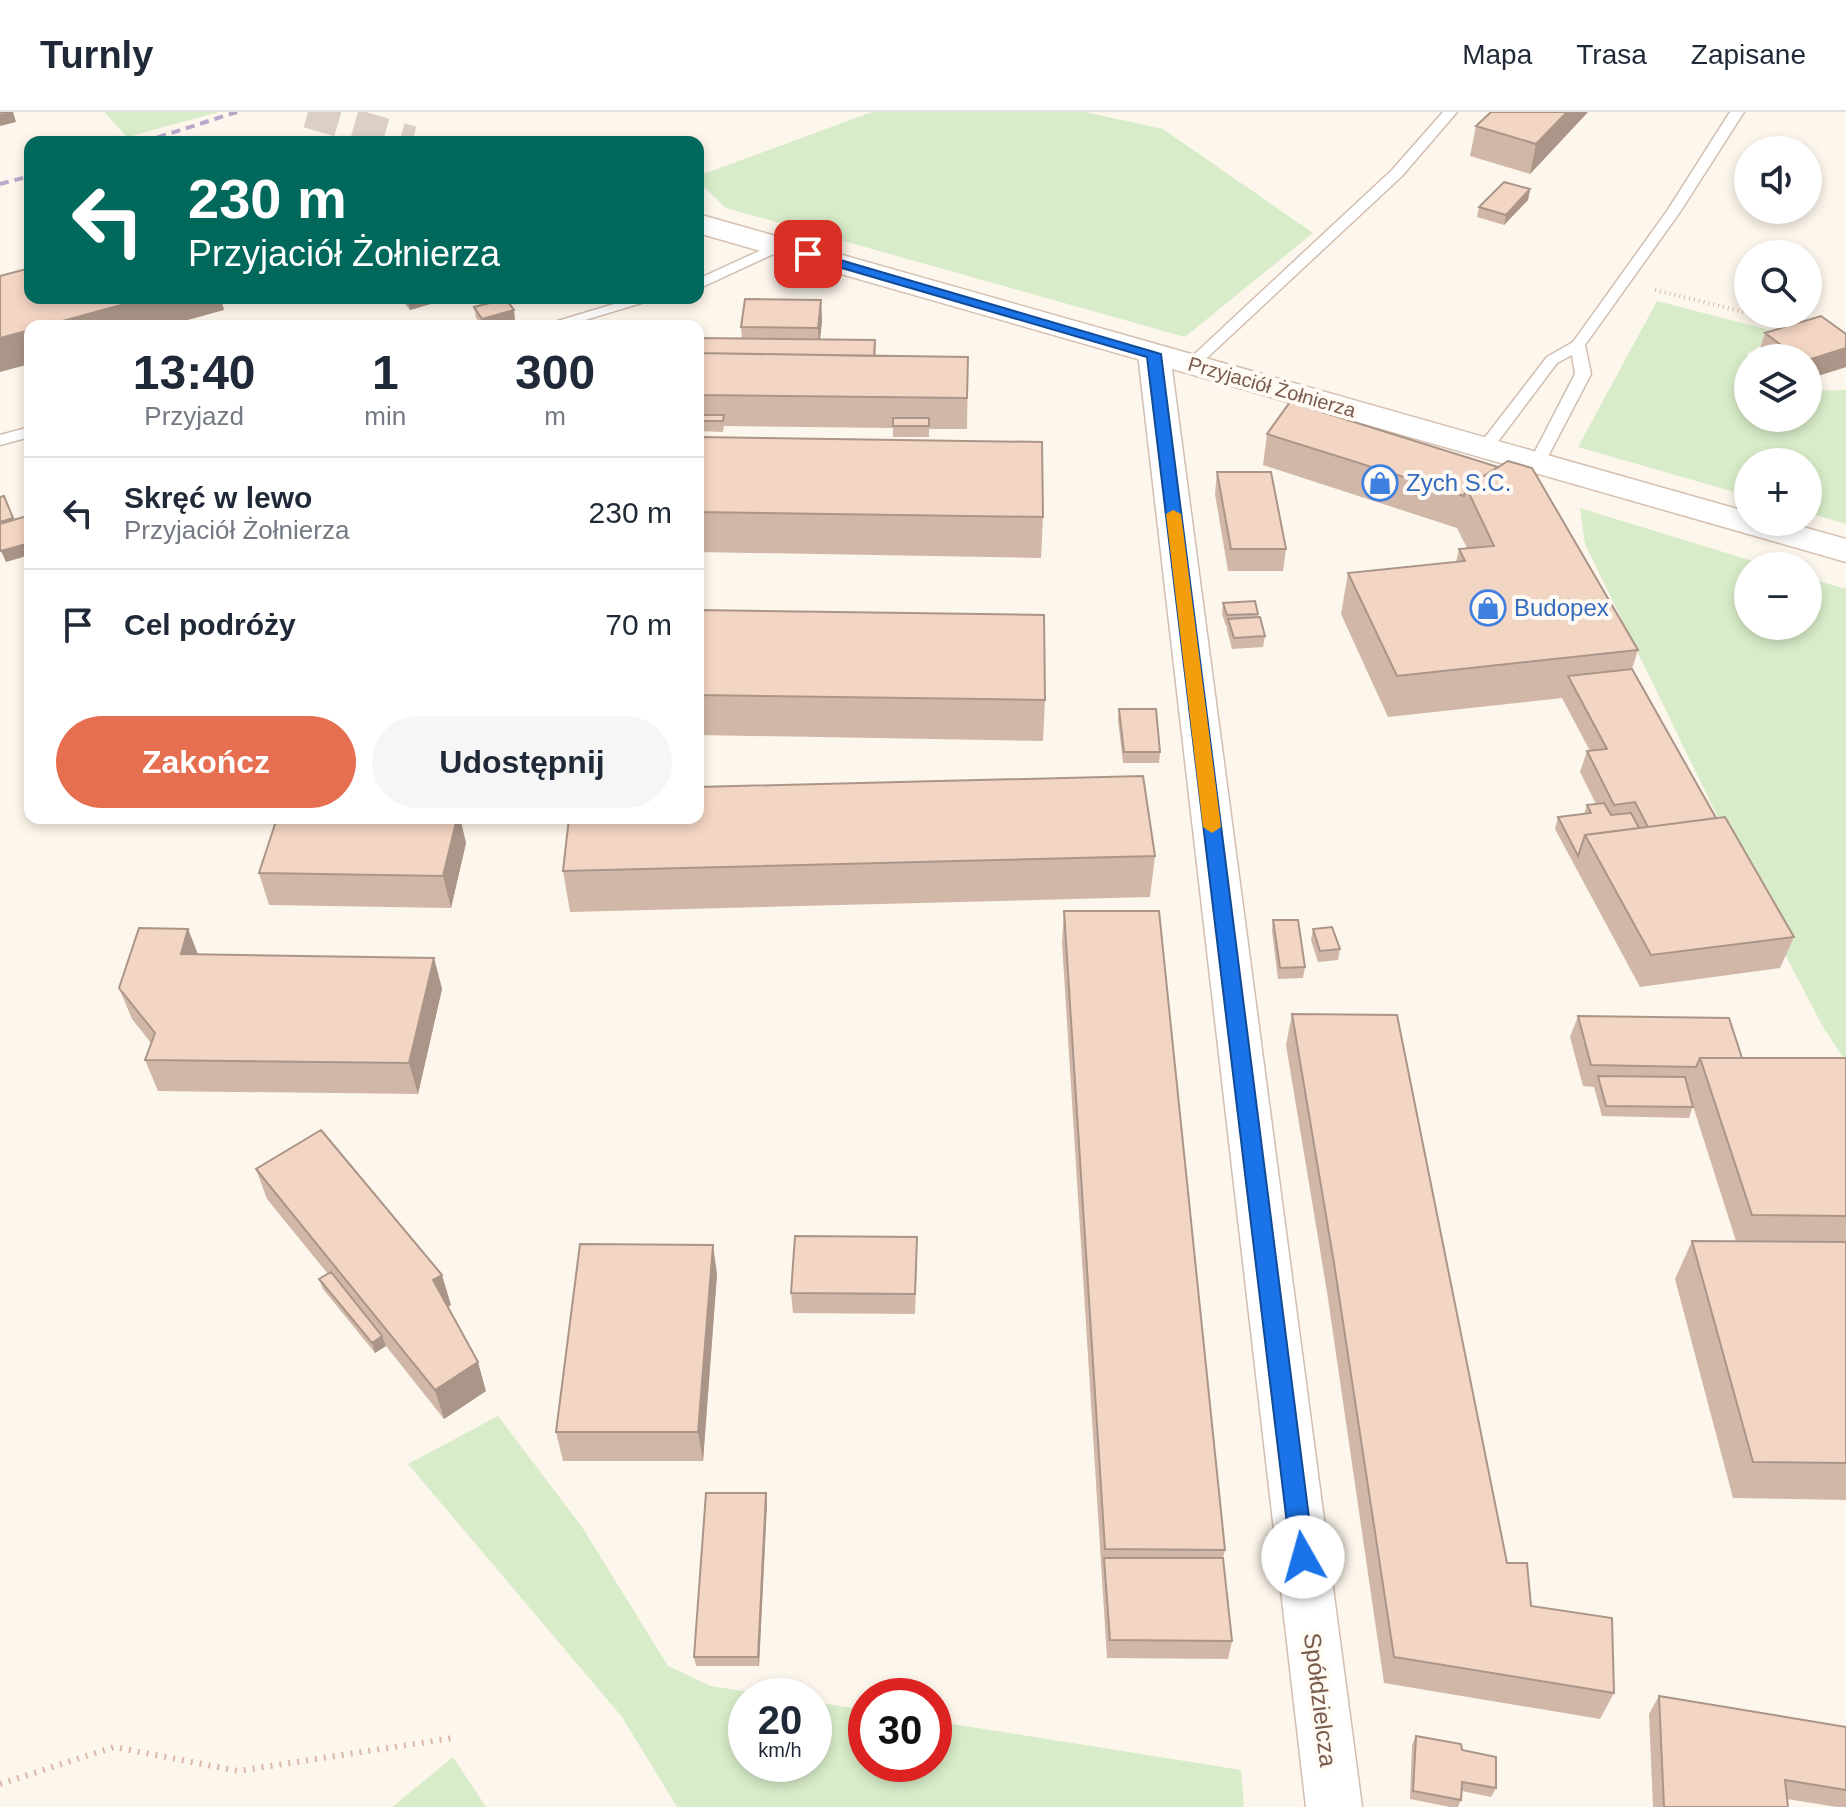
<!DOCTYPE html>
<html lang="pl">
<head>
<meta charset="utf-8">
<style>
  :root { --surface:#fff; --page:#f6f6f7; --text:#1f2937; --muted:#747a83; --line:#e0e1e3; --accent:#e76f51 }
  body { margin:0; font-family:Helvetica,sans-serif; background:var(--page); color:var(--text); height:100vh; display:flex; flex-direction:column; font-size:30px; white-space:nowrap }
  * { box-sizing:border-box; margin:0 }
  p { font-size:26px; color:var(--muted) }
  .icon { flex:none; width:44px; height:44px; fill:none; stroke:currentColor; stroke-width:2; stroke-linecap:round; stroke-linejoin:round }
  .map { position:relative; flex:1; overflow:hidden }
  .details { position:absolute; left:24px; top:208px; width:680px; height:504px; display:flex; flex-direction:column; background:var(--surface); border-radius:16px; box-shadow:0 4px 12px #0003 }
  .details>* { flex:none }
  .guide { position:absolute; left:24px; top:24px; width:680px; height:168px; border-radius:16px; box-shadow:0 4px 12px #0003; background:#00695c; color:#fff; overflow:hidden }
  .fabs { position:absolute; left:1734px; top:24px; display:grid; gap:16px }
  .fabs a { display:grid; place-items:center; width:88px; height:88px; border-radius:50%; background:var(--surface); box-shadow:0 4px 12px #0003; font-size:40px }
  .speed { position:absolute; left:728px; top:1566px; display:flex; gap:16px; font-size:40px; font-weight:700; text-align:center }
  .speed>* { display:grid; place-content:center; width:104px; height:104px; border-radius:50%; background:var(--surface); box-shadow:0 4px 12px #0003; line-height:1 }
  .speed small { font-size:20px; font-weight:400 }
  .speed .limit { border:12px solid #d22; background:#fff; color:#111 }
  .pin { position:absolute; display:grid; place-items:center; width:68px; height:68px; color:#fff; margin:-34px; border-radius:16px; box-shadow:0 4px 12px #0006 }
  .me { position:absolute; width:88px; margin:-44px; rotate:353deg; stroke-linejoin:round; filter:drop-shadow(0 0 6px #0008) }
  .turn { display:flex; align-items:center; gap:28px; height:168px; padding:0 32px; font-size:36px }
  .turn .icon { width:104px; height:104px; stroke-width:2.5 }
  .turn b { display:block; font-size:56px; line-height:68px }
  .eta { display:flex; justify-content:space-evenly; align-items:center; height:136px; text-align:center }
  .eta b { font-size:48px; font-weight:700; line-height:56px }
  .cta { display:flex; gap:16px; margin-top:auto; padding:16px 32px }
  .cta a { flex:1; height:92px; border-radius:48px; background:var(--accent); color:#fff; font-size:32px; font-weight:700; line-height:92px; text-align:center }
  .cta a+a { background:var(--page); color:var(--text) }
  ul { padding:0; list-style:none }
  li { display:flex; align-items:center; gap:24px; height:112px; padding:0 32px; border-top:2px solid var(--line) }
  li div { flex:1 }
  li b { display:block; font-size:30px }
  li em { font-style:normal }
  header { display:flex; align-items:center; gap:48px; box-sizing:border-box; height:112px; padding:0 40px; background:var(--surface); border-bottom:2px solid var(--line) }
  header strong { font-size:38px }
  nav { display:flex; gap:44px; margin-inline-start:auto; font-size:28px }
  .map>svg:first-child { display:block }
  .green { fill:#d8ecc9 }
  .lines { fill:none; stroke-linecap:round; stroke-linejoin:round }
  .secondary-tunnel { stroke:#dcd0c4; stroke-width:32; stroke-dasharray:32 16; stroke-linecap:butt }
  .service-casing { stroke:#d1beb0; stroke-width:3 }
  .minor-casing { stroke:#d1beb0; stroke-width:3 }
  .secondary-casing { stroke:#d6c0b0; stroke-width:3 }
  .path-far1 { stroke:#d9b8a5; stroke-width:4; stroke-dasharray:1 4; stroke-linecap:butt }
  .path { stroke:#d9b8a5; stroke-width:6; stroke-dasharray:2 7; stroke-linecap:butt }
  .service { fill:#fff; fill-rule:evenodd }
  .minor { fill:#fff; fill-rule:evenodd }
  .secondary { fill:#fff; fill-rule:evenodd }
  .rail { stroke:#b9a8c9; stroke-width:4; stroke-dasharray:9 6; stroke-linecap:butt }
  .wall { fill:#d1b7a8 }
  .shaded-wall { fill:#aa9588 }
  .building { fill:#f3d5c3; stroke:#aa9588; stroke-width:2 }
  .route { fill:#1a73e8; stroke:#114b97; stroke-width:2 }
  .slow { fill:#f59e0b }
  .labels { text-anchor:middle; stroke-width:8; stroke-linejoin:round; paint-order:stroke }
  .far-street-label { font-size:20px; fill:#7a5c4d; stroke:#fffaf3 }
  .shop-label { font-size:24px; fill:#366cbe; stroke:#fffaf3; text-anchor:start }
  .street-label { font-size:24px; fill:#7a5c4d; stroke:#fffaf3 }
</style>
</head>
<body>
<header>
<strong>Turnly</strong>
<nav><a>Mapa</a><a>Trasa</a><a>Zapisane</a></nav>
</header>
<div class="map">
<svg width="1846" height="1695" viewBox="0 0 1846 1695">
  <rect width="100%" height="100%" fill="#fdf6ec"/>
  <path class="green" d="M104,0h115l-92,25z
    M872,0h213l78,17 150,104 -128,104 -459,-129 -28,-26v-6z
    M1657,189l124,32 -35,21 4,4 -2,60h60v-27l38,-1v134l-38,-11v-51h-60v34l-170,-49z
    M1580,396l189,58h-21v60h60v-48l38,11v473l-24,-37 -45,-86 -192,-395z
    M498,1304l84,111 86,139 43,20 65,10h-30v68h68v-62l52,8v54h68v-43l307,49 3,37h-567l-55,-90 -214,-253z
    M453,1645l33,50h-94z"/>
  <g class="lines">
    <path class="secondary-tunnel" d="M308,0l104,30"/>
    <defs>
      <path id="service" d="M1443,0h14l-55,64 -206,192h-10v-6l206,-192z
        M1730,0h14l-64,100 -95,133 6,29 -48,92 -6,2 -8,-5 46,-89 -3,-19 -15,8 -66,88h-12v-6l68,-88 26,-15 94,-131z
        M779,130l5,1v6l-86,40v-10z
        M634,186h24l-93,28h-24z
        M30,315v10l-30,8v-10z"/>
      <path id="minor" d="M1154,233l11,2 5,7 192,1453h-56l-168,-1453 5,-7z"/>
      <path id="secondary" d="M698,102l1050,298v10h37l61,17v23l-1148,-329z"/>
    </defs>
    <use href="#service" class="service-casing"/>
    <use href="#minor" class="minor-casing"/>
    <use href="#secondary" class="secondary-casing"/>
    <path class="path-far1" d="M1655,178l93,23
      M1752,202l41,13"/>
    <path class="path" d="M0,1672l114,-37 124,24 215,-33"/>
    <use href="#service" class="service"/>
    <use href="#minor" class="minor"/>
    <use href="#secondary" class="secondary"/>
    <path class="rail" d="M143,30l94,-30
      M0,72l30,-8"/>
  </g>
  <path class="wall" d="M1588,0l-58,62 -60,-18 6,-30z
    M1530,77l-2,11 -24,25 -27,-8 2,-10z
    M400,186h51l-41,12z
    M821,188l1,21 -2,18 55,1 1,16 92,1 -1,72h-38v8h-36v-9l-169,-2 -1,6 -25,-1v-93h44l-1,-11z
    M474,195l40,3 1,11 -19,5h-14l-6,-8z
    M1765,221l81,1v33l-38,12v-21h-45l-5,-4z
    M1267,322l231,33 140,183 -6,19 85,149 77,119 -14,31 -140,19 -85,-158 3,-12 26,-3 3,-9 9,-1 -16,-32 7,-21h3l-28,-53 -174,19 -47,-103 7,-41 108,-11 3,-13 8,-1 -10,-20 -194,-63z
    M698,325l345,80 -2,41 -343,-6z
    M1217,360l69,77 -3,22h-55l-13,-77z
    M1223,491l35,11v3l7,19 -2,11 -31,2 -5,-19v-4h-1l-4,-12z
    M698,498l347,90 -2,41 -345,-6z
    M1119,597l41,43 -1,11h-36l-5,-43z
    M277,706h183l6,25 -15,65 -182,-3 -10,-32z
    M1155,744l-5,41 -580,15 -7,-41z
    M1064,799l161,639 -2,8 9,83 -4,18 -121,-1 -45,-715z
    M1273,808l32,47 -2,11 -25,1 -6,-48z
    M188,817l10,25 236,4 8,31 -24,105 -260,-3 -13,-31 6,-17 -19,-24 -13,-31z
    M1313,817l27,20 -2,11 -20,2 -7,-22z
    M1292,902l215,549 24,43 83,87 -14,26 -216,-36 -57,-391 -41,-247z
    M1578,904l164,42h104v442l-113,-2 -58,-219 17,-38h44l-43,-135 -4,12 -87,-2 -8,-29 -11,-1 -13,-49z
    M256,1057l195,136 -4,2 39,84 -42,28 -58,-73 -11,7 -52,-64 -4,-10 9,-5 -61,-75z
    M917,1146l-2,56 -122,-1 -2,-20z
    M717,1162l-14,187h-140l-7,-29z
    M766,1381l1,10 -8,163h-63l-2,-9z
    M1659,1584l187,31v80h-9l-50,-8 1,8h-135l-4,-93z
    M1416,1624l46,14 34,38 -5,9 -29,-6 -1,9 -3,7h-8l-40,-8 2,-54z"/>
  <path class="shaded-wall" d="M13,0l3,10 -16,4v-11z
    M1567,0h21l-58,62 6,-30z
    M1530,77l-2,11 -24,25 2,-10z
    M147,186h74l3,12 -58,16h-122z
    M407,186h44l-41,12z
    M821,188l1,21 -3,28 -1,-21z
    M514,198l1,11 -19,5h-13l-1,-7z
    M30,218v34l-30,8v-34z
    M1846,236v19l-38,12v-19z
    M30,431v12l-24,7 -5,-11z
    M457,706h3l6,25 -15,65 -8,-32z
    M188,817l12,31 -19,-6z
    M434,846l8,31 -24,105 -9,-31z
    M713,1133l4,29 -14,187 -5,-29z
    M442,1163l9,30 -9,5 -9,-30z
    M382,1224l4,10 -11,7 -3,-10z
    M478,1250l8,29 -42,28 -9,-29z
    M766,1381l1,10 -8,163 -1,-9z"/>
  <path class="building" d="M0,0h13l-13,3z
    M1491,0h76l-31,32 -60,-18z
    M1504,70l26,7 -24,26 -27,-8z
    M30,156v30h117l-103,28h-14v4l-30,8v-62z
    M506,187l8,11 -32,9 -8,-12z
    M745,187l76,1 -3,28 -77,-1z
    M1821,204l25,18v14l-38,12v-2h-10l-33,-25z
    M698,226l177,2 -1,16 -176,-3z
    M698,241l270,4 -1,41 -269,-3z
    M1290,290l208,65 -32,20 -2,9 -197,-62z
    M698,303h26l-1,6h-25z
    M893,306h36v8h-36z
    M698,325l344,5 1,75 -345,-5z
    M1508,349l24,7 106,182 -241,26 -49,-103 117,-12 -6,-12 35,-3 -28,-59z
    M1217,360h54l15,77h-55z
    M4,384l9,22 -13,4v-25z
    M30,403v28l-29,8 -1,-3v-24z
    M1255,489l3,13 -31,1 -4,-12z
    M698,498l346,5 1,85 -347,-5z
    M1260,505l5,19 -31,2 -6,-19z
    M1632,557l84,149 -68,9 -13,-25 -21,3 -27,-54 20,-2 -39,-73z
    M1119,597h37l4,43h-36z
    M1143,664l12,80 -592,15 6,-53h129v-31z
    M1604,691l7,12 20,-2 8,15 -54,7 -7,21 -20,-39 33,-4 -4,-8z
    M1725,705l69,120 -143,18 -66,-120z
    M277,706h180l-14,58 -184,-3z
    M1064,799h95l66,639 -120,-1z
    M1273,808h25l7,47 -25,1z
    M1332,815l8,22 -20,2 -7,-22z
    M139,816l49,1 -7,25 253,4 -25,105 -264,-3 10,-27 -36,-45z
    M1292,902l105,1 110,548h20l4,43 81,12 2,75 -220,-36 -60,-394z
    M1578,904l151,2 13,40h-42l-4,9 -105,-2z
    M1700,946h146v158l-94,-1z
    M1598,964l87,1 8,30 -87,-1z
    M321,1018l121,145 -9,5 45,82 -43,28 -179,-221z
    M795,1124l122,1 -2,57 -124,-1z
    M1692,1129l154,1v221l-93,-1z
    M580,1132l133,1 -15,187h-142z
    M331,1160l51,64 -10,7 -53,-64z
    M706,1381h60l-8,164h-64z
    M1104,1446h119l9,83 -122,-1z
    M1659,1584l187,31v63l-61,-10 3,27h-124z
    M1416,1624l45,8 1,6 34,7v31l-34,-6 -1,18 -48,-9z"/>
  <path class="route" d="M804,140h9l348,102 153,1203 -3,8 -8,3 -8,-3 -4,-8 -144,-1200 -343,-100z"/>
  <path class="slow" d="M1173,398l8,4 40,313 -9,6 -9,-6 -37,-313z"/>
  <defs>
    <symbol id="shop-ring" viewBox="-11 -11 22 22"><circle r="9.5" fill="#fffaf3" stroke="#3f7fe0" stroke-width="1.5"/><path d="M-5-2.5h2.3a2.7 3.5 0 0 1 5.4 0H5L5.5 6h-11ZM-1.5-2.5h3a1.5 2.3 0 0 0-3 0Z" fill="#3f7fe0"/></symbol>
  </defs>
  <g fill-rule="evenodd">
    <use href="#shop-ring" x="1360" y="351" width="40" height="40"/>
    <use href="#shop-ring" x="1468" y="476" width="40" height="40"/>
  </g>
  <g class="labels">
    <g class="far-street-label">
      <text transform="translate(1272 275) rotate(16)" y="7">Przyjaciół Żołnierza</text>
    </g>
    <g class="shop-label">
      <text x="1406" y="379">Zych S.C.</text>
      <text x="1514" y="504">Budopex</text>
    </g>
    <g class="street-label">
      <text transform="translate(1320 1588) rotate(83)" y="8">Spółdzielcza</text>
    </g>
  </g>
</svg>
<div class="fabs">
<a><svg class="icon" aria-label="sound" viewBox="0 0 24 24"><path d="M4 9h4l5-4v14l-5-4H4zM17 9q2 3 0 6"/></svg></a>
<a><svg class="icon" aria-label="search" viewBox="0 0 24 24"><circle cx="10" cy="10" r="6"/><path d="M15 15l6 6"/></svg></a>
<a><svg class="icon" aria-label="layers" viewBox="0 0 24 24"><path d="M12 4l9 5-9 5-9-5zM3 14l9 5 9-5"/></svg></a>
<a>+</a>
<a>−</a>
</div>
<div class="speed"><div>20<small>km/h</small></div><div class="limit">30</div></div>
<div class="pin" style="left:808px;top:142px;background:#d93025"><svg class="icon" aria-label="arrive" viewBox="0 0 24 24"><path d="M6 21V4h12l-3 4 3 4H6"/></svg></div>
<svg class="me" style="left:1303px;top:1445px" viewBox="-20 -20 40 40"><circle r="19" fill="#fff"/><path d="M0-13L10 11 0 6-10 11z" fill="#1a73e8"/></svg>
<div class="guide">
<div class="turn"><svg class="icon" aria-label="left" viewBox="0 0 24 24"><path d="M17 20v-9H6M10 6l-5 5 5 5"/></svg><div><b>230 m</b>Przyjaciół Żołnierza</div></div>
</div>
<section class="details">
<div class="eta">
<div><b>13:40</b><p>Przyjazd</p></div>
<div><b>1</b><p>min</p></div>
<div><b>300</b><p>m</p></div>
</div>
<ul>
<li><svg class="icon" aria-label="left" viewBox="0 0 24 24"><path d="M17 20v-9H6M10 6l-5 5 5 5"/></svg><div><b>Skręć w lewo</b><p>Przyjaciół Żołnierza</p></div><em>230 m</em></li>
<li><svg class="icon" aria-label="arrive" viewBox="0 0 24 24"><path d="M6 21V4h12l-3 4 3 4H6"/></svg><div><b>Cel podróży</b></div><em>70 m</em></li>
</ul>
<div class="cta"><a>Zakończ</a><a>Udostępnij</a></div>
</section>
</div>
</body>
</html>
